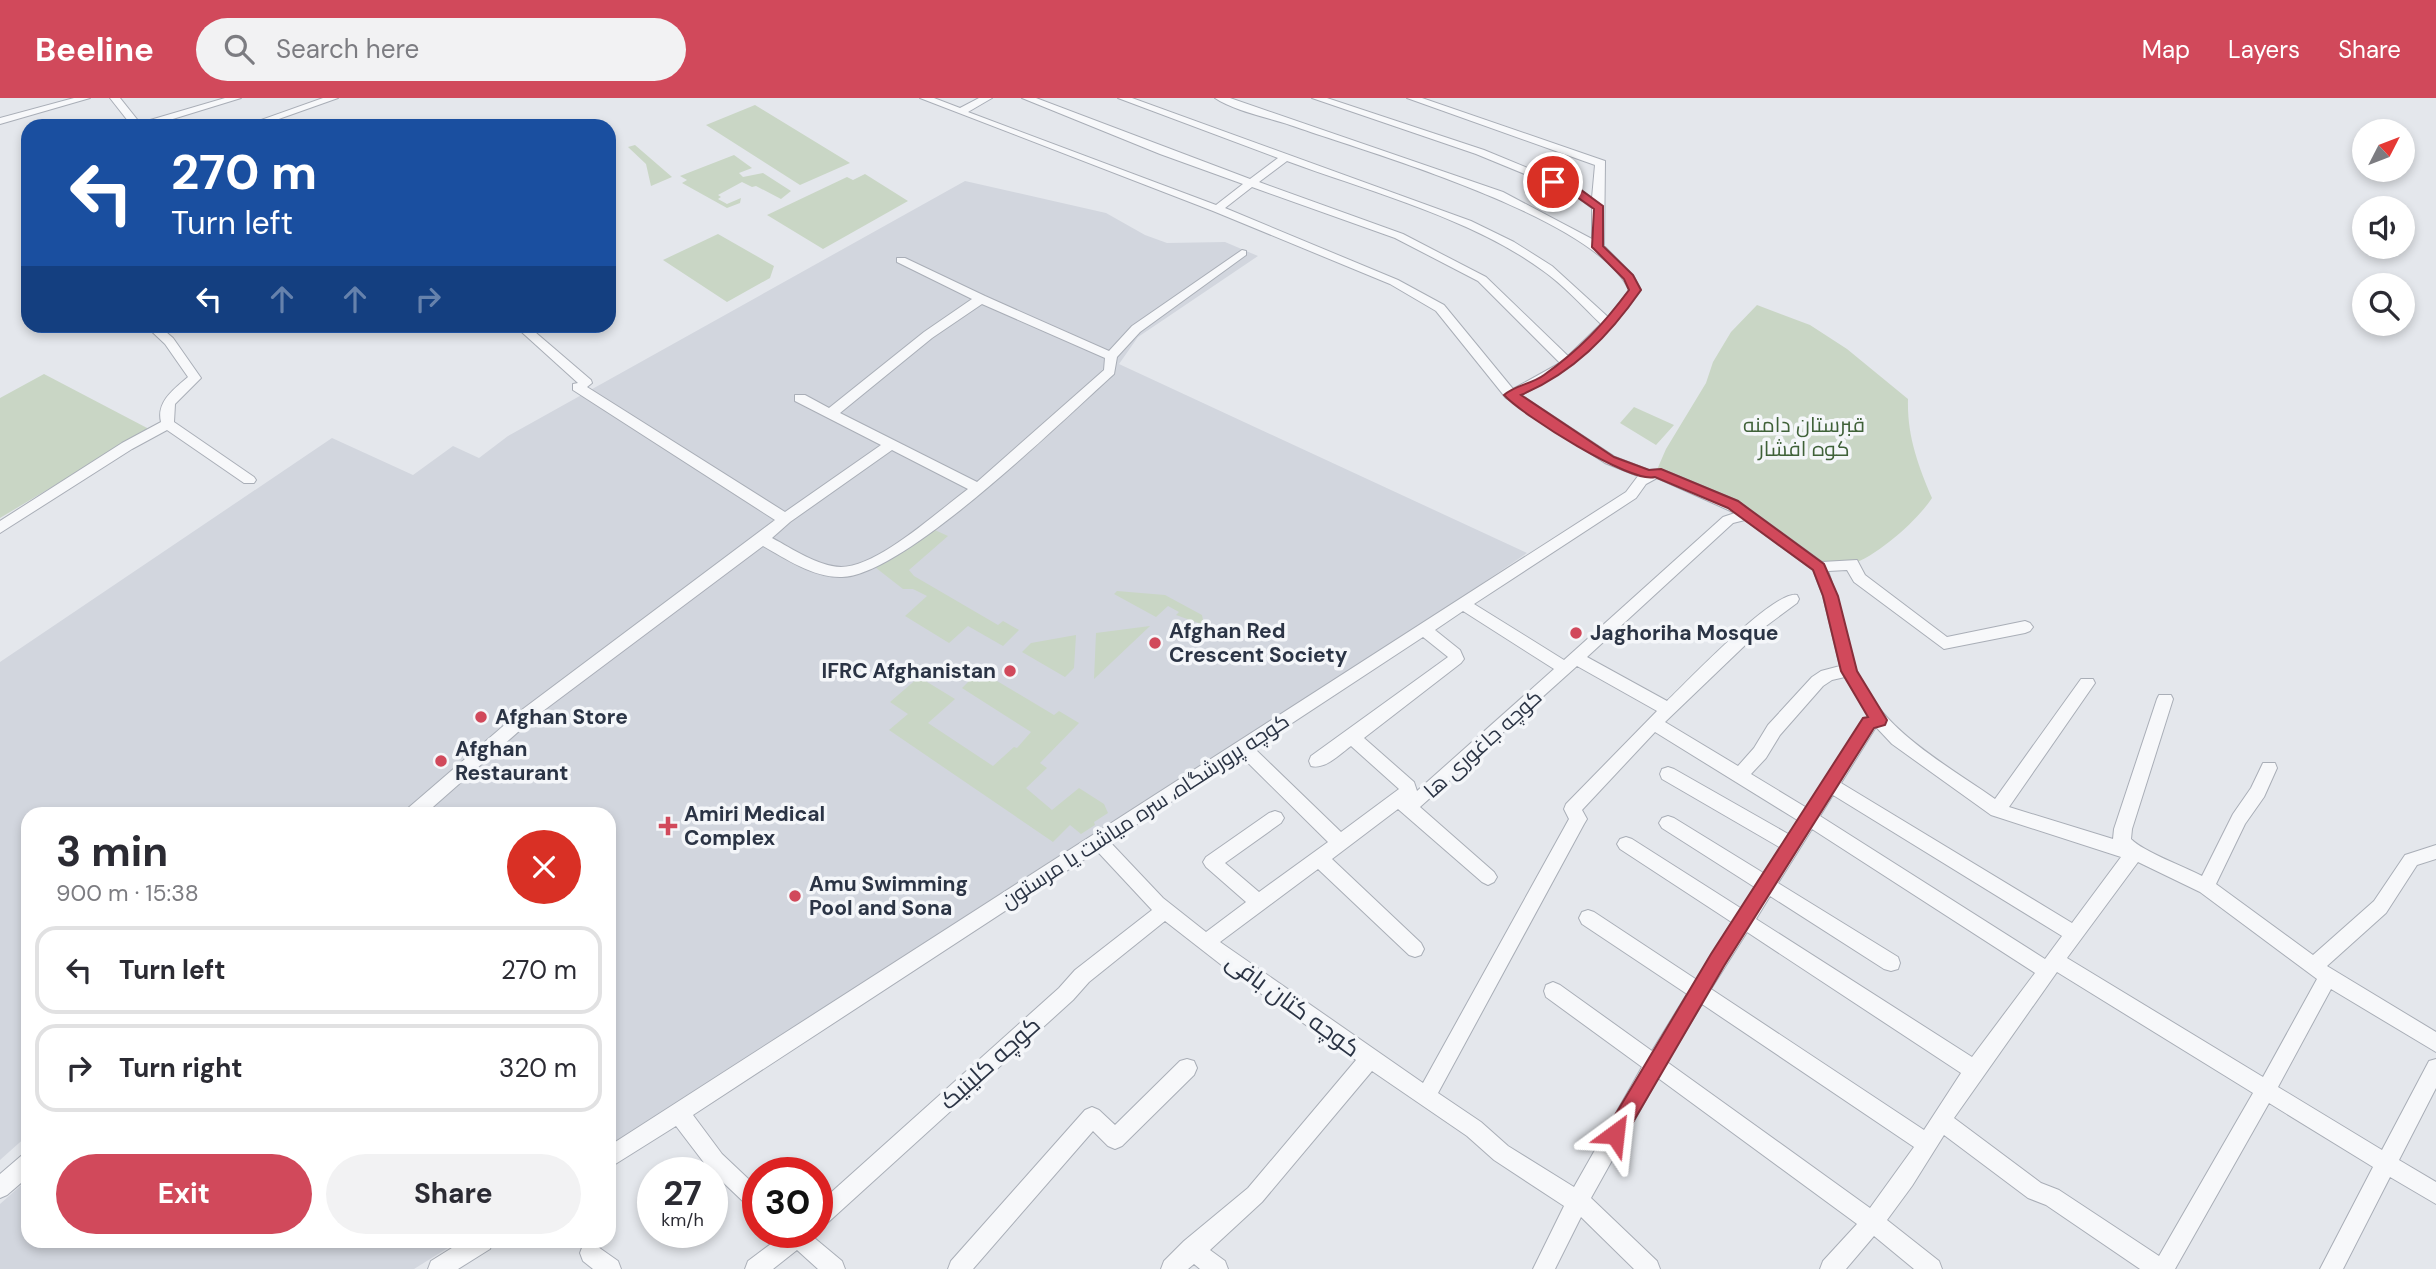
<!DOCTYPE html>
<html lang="en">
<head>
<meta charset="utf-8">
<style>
  :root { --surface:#fff; --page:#f2f2f3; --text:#2b2b33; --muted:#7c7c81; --line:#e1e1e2; --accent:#d1495b }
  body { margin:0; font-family:"DM Sans",Cairo,sans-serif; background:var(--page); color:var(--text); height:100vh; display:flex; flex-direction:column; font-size:26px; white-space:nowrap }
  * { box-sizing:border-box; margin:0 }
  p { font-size:23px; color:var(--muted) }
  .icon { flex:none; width:38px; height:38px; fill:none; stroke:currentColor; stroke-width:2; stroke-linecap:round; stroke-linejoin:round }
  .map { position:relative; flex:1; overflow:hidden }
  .drawer { position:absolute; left:21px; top:709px; width:595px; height:441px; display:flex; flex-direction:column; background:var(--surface); border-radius:21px; box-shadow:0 4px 10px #0003 }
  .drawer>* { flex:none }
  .hud { position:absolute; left:21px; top:21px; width:595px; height:214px; border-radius:21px; box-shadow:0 4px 10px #0003; background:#1a4fa0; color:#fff; overflow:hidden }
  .needle { width:46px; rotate:48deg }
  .fabs { position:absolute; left:2352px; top:21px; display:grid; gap:14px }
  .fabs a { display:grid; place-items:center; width:63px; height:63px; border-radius:50%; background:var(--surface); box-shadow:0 4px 10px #0003; font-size:35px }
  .speed { position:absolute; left:637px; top:1059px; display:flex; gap:14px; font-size:35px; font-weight:700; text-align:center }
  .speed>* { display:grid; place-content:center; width:91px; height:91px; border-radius:50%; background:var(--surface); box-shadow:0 4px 10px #0003; line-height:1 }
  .speed small { font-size:18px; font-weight:400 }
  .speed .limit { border:10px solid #d22; background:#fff; color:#111 }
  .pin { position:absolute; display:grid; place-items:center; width:60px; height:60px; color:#fff; margin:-30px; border:4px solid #fff; border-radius:50%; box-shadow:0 2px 7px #0007 }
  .me { position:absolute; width:77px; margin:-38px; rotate:30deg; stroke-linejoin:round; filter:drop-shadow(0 0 5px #0008) }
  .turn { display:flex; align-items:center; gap:24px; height:147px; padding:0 35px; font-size:32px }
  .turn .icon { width:91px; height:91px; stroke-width:2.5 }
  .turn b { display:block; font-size:49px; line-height:60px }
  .lanes { display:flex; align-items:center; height:66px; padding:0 35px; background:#0003; justify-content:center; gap:35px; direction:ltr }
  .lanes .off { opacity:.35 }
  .round { display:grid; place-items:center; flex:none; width:74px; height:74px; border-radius:37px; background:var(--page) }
  .head { display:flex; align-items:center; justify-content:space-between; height:119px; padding:0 35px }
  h1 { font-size:42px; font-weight:700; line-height:52px }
  .action { display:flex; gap:14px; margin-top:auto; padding:14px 35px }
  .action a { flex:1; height:80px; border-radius:42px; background:var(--accent); color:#fff; font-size:28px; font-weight:700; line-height:80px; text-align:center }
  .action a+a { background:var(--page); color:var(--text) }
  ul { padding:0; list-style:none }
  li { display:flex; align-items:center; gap:21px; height:88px; margin:0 14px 10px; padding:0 21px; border:4px solid var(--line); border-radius:21px }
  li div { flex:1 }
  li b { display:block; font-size:26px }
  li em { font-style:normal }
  header { display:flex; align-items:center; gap:42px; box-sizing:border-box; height:98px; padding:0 35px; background:var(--accent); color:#fff }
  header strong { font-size:33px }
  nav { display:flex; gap:38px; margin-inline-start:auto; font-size:24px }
  .search { width:490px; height:63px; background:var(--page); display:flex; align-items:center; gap:18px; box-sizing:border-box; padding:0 24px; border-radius:38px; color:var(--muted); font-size:26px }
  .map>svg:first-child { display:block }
  .built { fill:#d2d6de }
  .green { fill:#c9d6c5 }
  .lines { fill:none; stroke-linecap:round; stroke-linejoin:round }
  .minor-casing { stroke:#a9aeb7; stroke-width:2 }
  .minor { fill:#f7f8fa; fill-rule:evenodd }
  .route { fill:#d1495b; stroke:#882f3b; stroke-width:2 }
  .poi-dot { fill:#d1495b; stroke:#f4f6f9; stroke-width:2.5 }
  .labels { text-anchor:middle; stroke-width:7; stroke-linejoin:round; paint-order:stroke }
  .park-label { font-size:21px; fill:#3f6138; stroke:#f4f6f9 }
  .poi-label { font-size:21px; font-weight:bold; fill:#2b3445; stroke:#f4f6f9; text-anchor:start }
  .street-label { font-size:21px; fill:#2b3445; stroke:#f4f6f9 }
  .near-street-label { font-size:24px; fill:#2b3445; stroke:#f4f6f9 }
</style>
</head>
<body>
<header>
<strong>Beeline</strong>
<div class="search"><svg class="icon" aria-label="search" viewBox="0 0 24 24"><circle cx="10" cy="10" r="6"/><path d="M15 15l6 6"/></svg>Search here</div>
<nav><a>Map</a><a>Layers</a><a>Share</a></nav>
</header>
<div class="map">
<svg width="2436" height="1171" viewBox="0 0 2436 1171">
  <rect width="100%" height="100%" fill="#e4e7ec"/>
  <path class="built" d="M965,83l141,32 39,22 22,8 58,-1 33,14 -120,81 -19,27 408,189 -211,143 -205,126 -502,324v-332h-581v321l-28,25v-498l332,-224 81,37 40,-29 26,12 29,-22z
    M28,1081v62h431l-45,28h-414v-65z"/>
  <path class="green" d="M755,7l95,58 -50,22 -94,-60z
    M635,47l37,32 -21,9 -5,-22 -18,-17z
    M734,57l18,13 -13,5 4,4 20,-4 28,18 -10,8 -25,-13 -4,1 -10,-5 -24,13 3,2 -3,2 9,5 14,-6 -1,5 -13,5 -45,-25 5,-3 -7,-4z
    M865,76l43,27 -85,48 -56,-34 80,-38 6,3z
    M718,136l56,32 -4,12 -43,24 -64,-42z
    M1757,207l53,20 37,24 61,50c-1,37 10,66 24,99 -14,22 -55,58 -80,66 -10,3 -23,2 -33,3l-57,-41 -106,-54 10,-23 40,-66 7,-21 18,-30z
    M44,276l105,55 -149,89v-120z
    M1634,309l40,18 -18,20 -36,-22z
    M926,428l22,10 -39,34 5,6 84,49 5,-4 16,9 -16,16 -35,-20 -19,17 -44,-27 22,-20 -14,-7h-10l-32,-25z
    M1117,493l48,4 37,20 2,10 -28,-10 3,-3 -11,-6 -12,11 -42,-23z
    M1150,528l-56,53 2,-46z
    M1076,537l-2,33 -9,9 -43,-25 9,-9z
    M987,577l67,40 5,-4 20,12 -39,40 7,5 -21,20 26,22 27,-22 25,16 4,9 -14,9 1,3 -14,9 -11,-9 -17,17 -164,-112 19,-16 -18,-12 29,-25 36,22 -27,24 65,43 21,-19 3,1 14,-16 -69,-44 10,-10 7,4z"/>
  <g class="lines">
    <defs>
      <path id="minor" d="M74,0h16l-90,26v-6z
        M110,0h10l20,25 85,-25h16l-91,28h-18z
        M323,0h15l-79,28h-15z
        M920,0h14l26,10 19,-10h13l-24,14 248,93 27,-21 -83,-30 -138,-56h14l214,81 28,-21 -160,-60h14l339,123 43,21 38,24 56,51 21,-27c-33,-73 -262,-138 -339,-165 -21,-7 -58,-15 -75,-27h15l273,94 89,47v-31l-19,-14 -97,-40 -164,-56h15l157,52 97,40 11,8 3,-33 -188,-67h15l183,63 -1,85 29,29 8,15c-32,45 -69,81 -120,105l94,62 34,13 12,-1 77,32 84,61 35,-2 8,15 82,62 78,-16 5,2 3,4 -3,4 -5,2 -81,16 -90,-67 -7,-12 -19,1c12,32 16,67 28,98 24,61 88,94 139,130l86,-120h12l2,4 -86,124 104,32 1,-10 43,-130 2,-4h12l2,4 -41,130 -1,10c13,13 52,27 71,37l31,-62 18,-26 12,-25h12l2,5 -13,29 -19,27 -29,60 97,71 61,-54 31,-46 31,-10v14l-19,6 -31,48 -59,53 109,66v20l-105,-63 -53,98 104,63 47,-89 7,-2v29l-37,72 37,22v22l-46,-27 -47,92h-23l53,-102 -104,-64 -94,166h-35l-94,-64 -18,-7 -84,-63 -32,51 -25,34 52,41 3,8h-28l-40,-33 -28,33h-26l3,-8 34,-37 -199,-146 -67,120 66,63 3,8h-26l-53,-52 -26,52h-22l31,-63 -70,-46 -27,-24 -95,-65 -110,131 -52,48 15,11 3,8h-28l-6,-5 -6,5h-27l3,-8 20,-20 64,-53 108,-128 -123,-86 -68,-53 -76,61 -16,18 -249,226 -7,3v-24l242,-217 16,-18 77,-60 -55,-59 -404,264 29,39 36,34v24l-7,-3 -43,-41 -32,-42 -67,42v-22l1017,-654 12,-16 -33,-13 -99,-65 -70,-87 -46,-27 -177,-73zM1287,63c81,30 186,58 255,109 22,15 40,36 59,54l-33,32 -82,-79 -83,-43 -144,-52zM1252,89l143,51 83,43 82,82 -47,26 -69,-84 -46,-25 -173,-72zM1657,380l78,35 -12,4 -159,143 -90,-56 162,-106 10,-14zM1745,422l68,50 10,26 17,70 -19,5 -9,6 -44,48 -14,23 -16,18 -73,-44 97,-93 35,-26 2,-4 -2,-4c-22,-6 -111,88 -130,106l-80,-44 146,-134zM1463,513l91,58 -137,122 -3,-9 -50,-44 97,-75 3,-4 -4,-9 -25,-20zM1423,539l25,20 -137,99 -2,5 2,5c14,4 29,-12 40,-20l48,43 -58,43 -87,-84zM1577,568l80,45 -91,93 -2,5 5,10 -146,264 -203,-141 98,-73 91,86 6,2 6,-2 3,-6 -3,-6 -89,-84 66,-50 84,73 6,3 6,-3 3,-5 -3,-5 -74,-65zM1845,579l24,40 -6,2 -56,89 -56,-34 15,-16 14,-23 43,-49 9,-6zM1876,629l16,17 99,71 130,42 -49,66 -231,-140zM1655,634l144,89 -9,14 -116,-66 -6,-2 -6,2 -2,5 2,5 119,69 -16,26 -91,-56 -6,-2 -6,2 -3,5 3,5 94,60 -14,21 -110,-70 -6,-2 -6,2 -3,5 3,5 113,74 -36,57 -103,-68 -6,-2 -6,2 -3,6 3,6 105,70 -35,57 -92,-66 -7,-3 -7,3 -2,6 2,6 96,70 -68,120 -66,-41 -27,-24 -43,-29 146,-269 3,-5 -5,-9zM1241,658l87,86 -69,50 -34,-29 56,-40 3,-5 -3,-5 -6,-2 -6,2 -63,44 -3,5 3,5 40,35 -40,30 -43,-34 -53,-56zM1833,697l229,141 -17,23 -225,-143zM1812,731l223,144 -63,84 -216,-138 14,-23 114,73 7,2 7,-2 2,-6 -2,-6 -120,-74zM2138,764l62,30 117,87 -54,98 -196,-119zM1747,834l214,141 -37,57 -213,-141zM2057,874l196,121 -94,163 -100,-66 -18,-7 -87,-65zM1702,906l212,143 -44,61 -203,-146z
        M1242,152l4,1v4l-106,77 -23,25 -3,17c-50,45 -210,202 -272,203 -28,1 -56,-18 -79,-31l-228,171 -110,97h-20l2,-5 116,-100 252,-189 -202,-130v-6l5,-1 -63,-57h13l63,54 1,3 -5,4 198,125 96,-67 -86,-44v-6h10l24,13 95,-76 48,-33 -75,-37v-4h8l80,38 124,55 23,-25zM982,206l123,54 -1,12 -127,112 -137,-69 92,-75zM892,352l76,39c-30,22 -90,78 -127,78 -24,-1 -48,-18 -69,-29l18,-16z
        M146,228h13l14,12 28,40 -26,26 -1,18 80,55 2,3 -2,3h-10l-77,-53 -35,19 -132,84v-12l122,-78 39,-21c-5,-20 13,-33 27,-45l-23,-33z
        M1187,961l7,2 3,7 -3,7 -72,71 -7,3 -7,-3 -15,-15 -120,138h-25l3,-8 134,-151 7,-3 7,3 16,15 65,-64z
        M28,1055v24l-21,18 -7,3v-24l21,-18z
        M781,1134h33l-2,4 30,25 3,8h-27l-21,-19 -24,19h-28l3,-8 35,-26z
        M463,1143h30l-3,8 -32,20h-30l3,-8z
        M591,1144l27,19 3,8h-28l-10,-8 -3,-8 3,-8z"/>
    </defs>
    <use href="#minor" class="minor-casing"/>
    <use href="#minor" class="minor"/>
  </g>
  <path class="route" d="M1553,81l28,11 22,16v40l30,29 8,15c-32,46 -68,83 -120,105l93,62 35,13 12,-1 77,32 86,63 14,32 19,75 30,49 -2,5 -11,3 -150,238 -102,175 -7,3 -7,-3 -3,-7 3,-7 103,-173 152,-236 5,-1 -27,-46 -18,-75 -10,-26 -85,-62 -73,-31c-24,7 -133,-62 -151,-82 11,-10 28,-11 40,-20 35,-25 59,-50 85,-85l-5,-11 -32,-32 2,-38 -20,-14 -25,-10v-5z"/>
  <g class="poi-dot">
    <circle cx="1576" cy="535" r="7"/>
    <circle cx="1155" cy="545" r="7"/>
    <circle cx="1010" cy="573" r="7"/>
    <circle cx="481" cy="619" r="7"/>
    <circle cx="441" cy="663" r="7"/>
    <path d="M664.5 717.5h7v7h7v7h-7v7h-7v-7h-7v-7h7z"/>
    <circle cx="795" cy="798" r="7"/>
  </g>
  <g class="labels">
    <g class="park-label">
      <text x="1804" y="334">قبرستان دامنه<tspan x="1804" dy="24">کوه افشار</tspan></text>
    </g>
    <g class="poi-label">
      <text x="1169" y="540">Afghan Red<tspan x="1169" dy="24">Crescent Society</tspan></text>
      <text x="1590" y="542">Jaghoriha Mosque</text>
      <text x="996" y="580" text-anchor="end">IFRC Afghanistan</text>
      <text x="495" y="626">Afghan Store</text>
      <text x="455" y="658">Afghan<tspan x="455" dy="24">Restaurant</tspan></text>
      <text x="684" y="723">Amiri Medical<tspan x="684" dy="24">Complex</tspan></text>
      <text x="809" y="793">Amu Swimming<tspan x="809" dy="24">Pool and Sona</tspan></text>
    </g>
    <g class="street-label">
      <text transform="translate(1483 646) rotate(-42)" y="7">کوچه جاغوری ها</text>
      <text transform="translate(1145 713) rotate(-33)" y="7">کوچه پرورشگاه، سره میاشت یا مرستون</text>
    </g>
    <g class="near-street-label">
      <text transform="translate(1293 907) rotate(36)" y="8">کوچه کتان بافی</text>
      <text transform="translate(990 965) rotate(-42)" y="8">کوچه کلینیک</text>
    </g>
  </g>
</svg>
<div class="fabs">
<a><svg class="needle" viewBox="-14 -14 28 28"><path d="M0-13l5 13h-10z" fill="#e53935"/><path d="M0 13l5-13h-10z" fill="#7c7c81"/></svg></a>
<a><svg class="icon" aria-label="sound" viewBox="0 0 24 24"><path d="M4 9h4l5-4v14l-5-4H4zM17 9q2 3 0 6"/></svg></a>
<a><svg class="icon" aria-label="search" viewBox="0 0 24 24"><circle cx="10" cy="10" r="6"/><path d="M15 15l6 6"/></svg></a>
</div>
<div class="speed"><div>27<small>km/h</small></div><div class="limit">30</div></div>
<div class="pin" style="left:1553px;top:84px;background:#d93025"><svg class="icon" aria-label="arrive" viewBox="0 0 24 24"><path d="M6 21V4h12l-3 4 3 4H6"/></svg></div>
<svg class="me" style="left:1615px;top:1036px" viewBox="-20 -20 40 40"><path d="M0-17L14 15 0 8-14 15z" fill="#d1495b" stroke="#fff" stroke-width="4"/></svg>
<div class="hud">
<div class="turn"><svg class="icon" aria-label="left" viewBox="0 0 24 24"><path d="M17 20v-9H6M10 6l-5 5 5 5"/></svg><div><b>270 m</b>Turn left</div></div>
<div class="lanes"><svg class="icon" aria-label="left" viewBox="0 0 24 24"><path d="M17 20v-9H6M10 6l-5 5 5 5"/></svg><svg class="icon off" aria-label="ahead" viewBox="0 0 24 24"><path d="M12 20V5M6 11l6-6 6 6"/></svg><svg class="icon off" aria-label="ahead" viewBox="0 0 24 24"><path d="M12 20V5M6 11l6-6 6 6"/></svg><svg class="icon off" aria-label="right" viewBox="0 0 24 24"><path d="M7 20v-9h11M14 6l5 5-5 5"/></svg></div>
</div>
<section class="drawer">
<div class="head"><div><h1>3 min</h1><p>900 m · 15:38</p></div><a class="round" style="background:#d93025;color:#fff"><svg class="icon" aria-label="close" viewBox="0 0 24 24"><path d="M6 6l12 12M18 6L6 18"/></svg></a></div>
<ul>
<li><svg class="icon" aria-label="left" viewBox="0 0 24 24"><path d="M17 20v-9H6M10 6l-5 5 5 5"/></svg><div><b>Turn left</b></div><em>270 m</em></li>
<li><svg class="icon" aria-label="right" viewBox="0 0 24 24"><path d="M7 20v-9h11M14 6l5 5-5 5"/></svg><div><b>Turn right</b></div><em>320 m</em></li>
</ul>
<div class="action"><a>Exit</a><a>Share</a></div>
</section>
</div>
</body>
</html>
